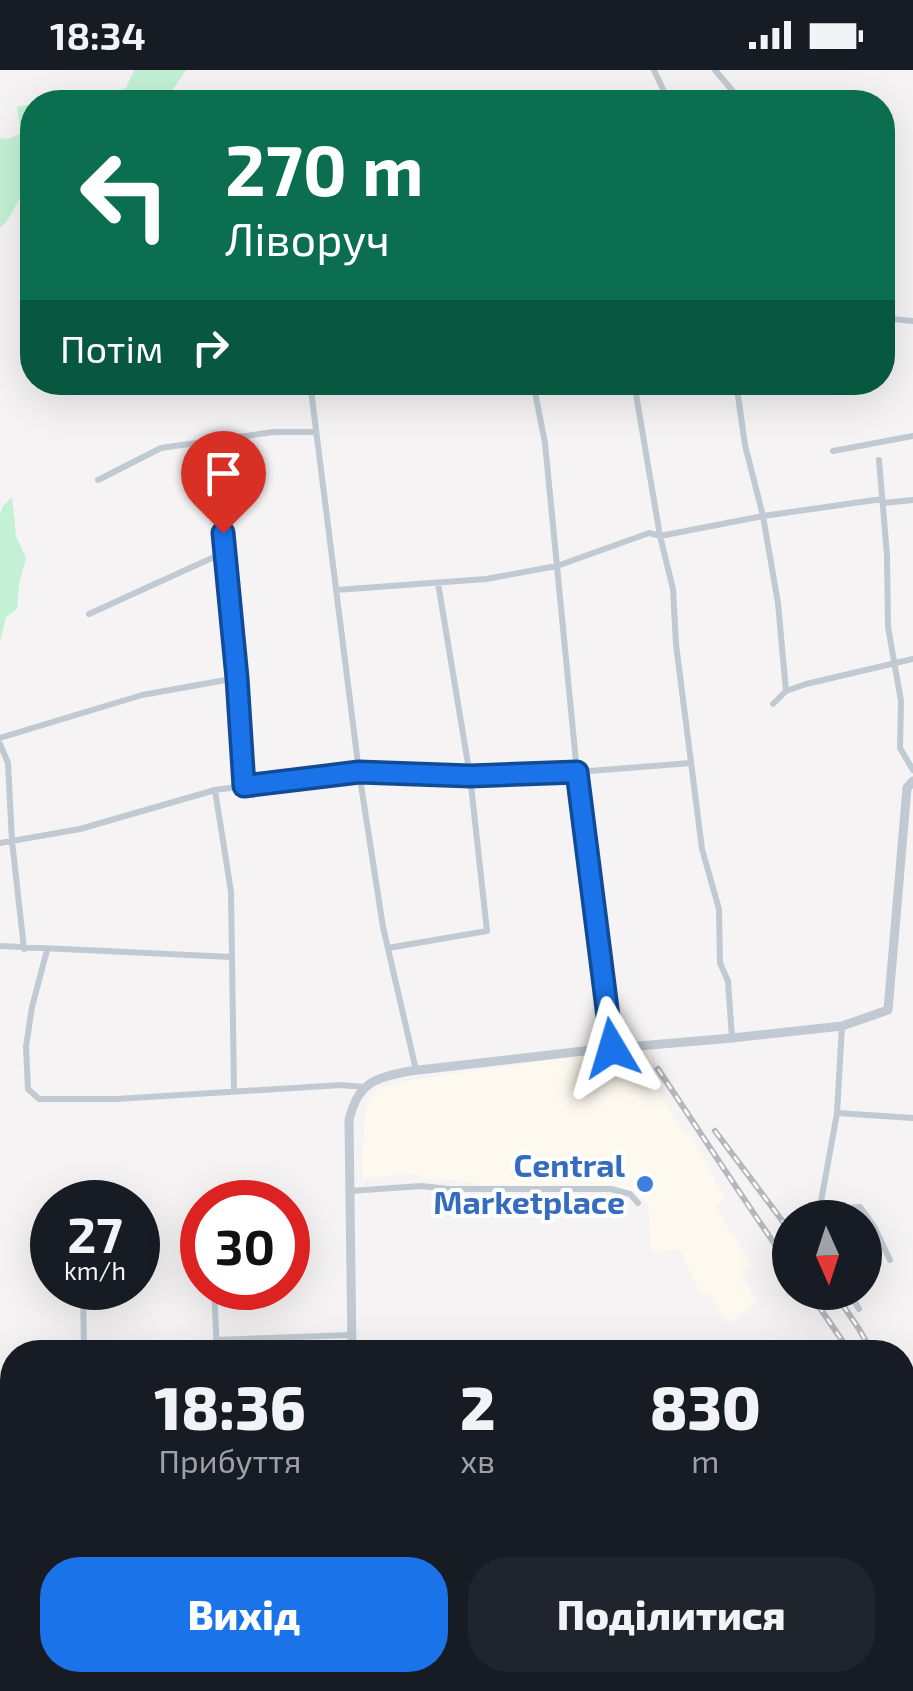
<!DOCTYPE html>
<html lang="uk">
<head>
<meta charset="utf-8">
<style>
  :root { --surface:#171b24; --page:#20242c; --text:#f1f3f6; --muted:#9ea1a6; --accent:#1a73e8 }
  body { margin:0; font-family:"Exo 2",sans-serif; background:var(--page); color:var(--text); height:100vh; display:flex; flex-direction:column; font-size:38px; white-space:nowrap }
  * { box-sizing:border-box; margin:0 }
  p { font-size:32px; color:var(--muted) }
  .icon { flex:none; width:55px; height:55px; fill:none; stroke:currentColor; stroke-width:2; stroke-linecap:round; stroke-linejoin:round }
  .map { position:relative; flex:1; overflow:hidden }
  .panel { position:absolute; left:0px; top:1270px; width:915px; height:352px; display:flex; flex-direction:column; background:var(--surface); border-radius:40px 40px 0 0; box-shadow:0 10px 40px #0002 }
  .panel>* { flex:none }
  .top-card { position:absolute; left:20px; top:20px; width:875px; height:305px; border-radius:40px; box-shadow:0 10px 40px #0002; background:#0b6e4f; color:#fff; overflow:hidden }
  .needle { width:65px; rotate:177deg }
  .tools { position:absolute; left:772px; top:1130px; display:grid; gap:20px }
  .tools a { display:grid; place-items:center; width:110px; height:110px; border-radius:50%; background:var(--surface); box-shadow:0 10px 40px #0002; font-size:50px }
  .speed { position:absolute; left:30px; top:1110px; display:flex; gap:20px; font-size:50px; font-weight:700; text-align:center }
  .speed>* { display:grid; place-content:center; width:130px; height:130px; border-radius:50%; background:var(--surface); box-shadow:0 10px 40px #0002; line-height:1 }
  .speed small { font-size:25px; font-weight:400 }
  .speed .limit { border:15px solid #d22; background:#fff; color:#111 }
  .pin { position:absolute; display:grid; place-items:center; width:85px; height:85px; color:#fff; margin:-102px -42px; border-radius:50% 50% 50% 0; rotate:-45deg; box-shadow:0 0 10px #0007 }
  .pin .icon { rotate:45deg }
  .me { position:absolute; width:110px; margin:-55px; rotate:353deg; stroke-linejoin:round; filter:drop-shadow(0 0 8px #0008) }
  .turn { display:flex; align-items:center; gap:35px; height:210px; padding:0 40px; font-size:45px }
  .turn .icon { width:130px; height:130px; stroke-width:2.5 }
  .turn b { display:block; font-size:70px; line-height:85px }
  .then { display:flex; align-items:center; height:95px; padding:0 40px; background:#0003; gap:20px; font-size:38px }
  .eta { display:flex; justify-content:space-evenly; align-items:center; height:170px; text-align:center }
  .eta b { font-size:60px; font-weight:800; line-height:70px }
  .cta { display:flex; gap:20px; margin-top:auto; padding:20px 40px }
  .cta a { flex:1; height:115px; border-radius:40px; background:var(--accent); color:#fff; font-size:40px; font-weight:800; line-height:115px; text-align:center }
  .cta a+a { background:var(--page); color:var(--text) }
  .status { display:flex; justify-content:space-between; align-items:center; height:70px; padding:0 50px; background:var(--surface); direction:ltr }
  .status svg { height:28px; fill:currentColor }
  .map>svg:first-child { display:block }
  .commercial { fill:#fdf9ef }
  .education { fill:#e6e4e5 }
  .green { fill:#c3f1d5 }
  .lines { fill:none; stroke-linecap:round; stroke-linejoin:round }
  .minor { stroke:#c1cad2; stroke-width:6 }
  .tertiary { stroke:#c1cad2; stroke-width:9 }
  .rail-casing { stroke:#b5b8bd; stroke-width:6 }
  .rail { stroke:#fff; stroke-width:2.5; stroke-dasharray:8; stroke-linecap:butt }
  .route-casing { stroke:#114b97; stroke-width:25 }
  .route { stroke:#1a73e8; stroke-width:18 }
  .shop-dot { fill:#3f7fe0; stroke:#fff; stroke-width:4 }
  .labels { text-anchor:middle; stroke-width:8; stroke-linejoin:round; paint-order:stroke }
  .shop-label { font-size:32px; font-weight:bold; fill:#366cbe; stroke:#fff; text-anchor:end }
</style>
</head>
<body>
<div class="status"><b>18:34</b><svg viewBox="0 0 49 12"><path d="M0 12V9h3v3zM5 12V6h3v6zM10 12V3h3v9zM15 12V0h3v12zM26 1h20v11H26zM47 4h2v5h-2z"/></svg></div>
<div class="map">
<svg width="913" height="1621" viewBox="0 0 913 1621">
  <rect width="100%" height="100%" fill="#f5f3f3"/>
  <path class="commercial" d="M650,976l6,44 29,44 5,-1 35,66 -10,8 37,58 -10,8 4,5 -2,3 14,20 -13,8v3l-10,7 -8,4 -18,-30 -8,2 -21,-45 -28,1 -4,-48 -17,-12 -13,-2 -2,-4 -42,3 -1,-5 -50,4 -1,-2h-47l-1,-3 -45,-3 -13,-5 -54,4 3,-69 13,-20 31,-9z"/>
  <path class="education" d="M902,1612l1,9h-94v-4z"/>
  <path class="green" d="M134,0h52l-17,25 -9,7h-53l6,-9 13,-5z
    M32,34v81c-15,10 -18,31 -32,43v-90l8,1 13,-6 -4,-26z
    M12,427l4,39 10,22 -7,26 -2,25 -11,8 -6,25v-127l2,-8z"/>
  <g class="lines">
    <path class="minor" d="M654,0l15,32
      M715,0l27,32
      M882,248l31,3
      M310,312l49,390 24,155 33,143
      M533,312l12,61 32,329 35,276
      M634,312l26,154 13,53 3,55 26,205 17,60 1,54 8,18 4,57
      M736,312l9,63 18,71 15,87 8,88
      M833,381l80,-15
      M879,390l8,95 1,72 13,74 -1,47 13,22
      M98,410l63,-32 112,-16h43
      M883,433l30,-3
      M223,463l14,145 7,108
      M336,520l150,-11 71,-13 92,-33 11,3 103,-20 119,-17
      M89,544l136,-62
      M773,634l13,-13 20,-7 107,-25
      M0,668l142,-43 95,-17
      M0,674l8,19 4,78 12,108
      M215,720l16,102 3,198
      M0,773l80,-14 135,-39 108,-15 36,-3 111,4 107,-4 114,-9
      M0,876l231,11
      M388,878l99,-17 -17,-155 -32,-193
      M47,880l-15,57 -6,40 2,42 11,10h77l225,-14 23,2
      M837,1043l76,5
      M350,1121l71,-5 28,3h162l19,5 8,9
      M818,1140l42,-3 14,19 16,34
      M818,1148l19,-105 5,-87
      M83,1218l1,64
      M214,1218l3,64
      M849,1222l10,17
      M300,1267v15
      M216,1270l135,-5
      M0,1327h12
      M902,1606h11
      M603,1610l56,10 71,-4 53,-6"/>
    <path class="tertiary" d="M352,1282l-3,-232c9,-38 26,-42 61,-49l182,-21 140,-12 110,-12 46,-16 19,-222 6,-7
      M0,1477h12
      M362,1610l1,11"/>
    <defs>
      <path id="rail" d="M658,999c44,66 86,132 132,197
        M715,1061l75,100
        M809,1222l41,60
        M834,1222l25,37 13,23
        M902,1358l11,15
        M902,1474l11,14"/>
    </defs>
    <use href="#rail" class="rail-casing"/>
    <use href="#rail" class="rail"/>
  </g>
  <g class="lines">
    <defs>
      <path id="route" d="M223,463l14,145 7,108 115,-14 111,4 107,-4 35,276"/>
    </defs>
    <use href="#route" class="route-casing"/>
    <use href="#route" class="route"/>
  </g>
  <circle class="shop-dot" cx="645" cy="1114" r="10"/>
  <g class="labels">
    <g class="shop-label">
      <text x="625" y="1107">Central<tspan x="625" dy="37">Marketplace</tspan></text>
    </g>
  </g>
</svg>
<div class="tools">
<a><svg class="needle" viewBox="-14 -14 28 28"><path d="M0-13l5 13h-10z" fill="#e53935"/><path d="M0 13l5-13h-10z" fill="#9ea1a6"/></svg></a>
</div>
<div class="speed"><div>27<small>km/h</small></div><div class="limit">30</div></div>
<div class="pin" style="left:223px;top:463px;background:#d93025"><svg class="icon" aria-label="arrive" viewBox="0 0 24 24"><path d="M6 21V4h12l-3 4 3 4H6"/></svg></div>
<svg class="me" style="left:612px;top:978px" viewBox="-20 -20 40 40"><path d="M0-17L14 15 0 8-14 15z" fill="#1a73e8" stroke="#fff" stroke-width="4"/></svg>
<div class="top-card">
<div class="turn"><svg class="icon" aria-label="left" viewBox="0 0 24 24"><path d="M17 20v-9H6M10 6l-5 5 5 5"/></svg><div><b>270 m</b>Ліворуч</div></div>
<div class="then">Потім<svg class="icon" aria-label="right" viewBox="0 0 24 24"><path d="M7 20v-9h11M14 6l5 5-5 5"/></svg></div>
</div>
<section class="panel">
<div class="eta">
<div><b>18:36</b><p>Прибуття</p></div>
<div><b>2</b><p>хв</p></div>
<div><b>830</b><p>m</p></div>
</div>
<div class="cta"><a>Вихід</a><a>Поділитися</a></div>
</section>
</div>
</body>
</html>
